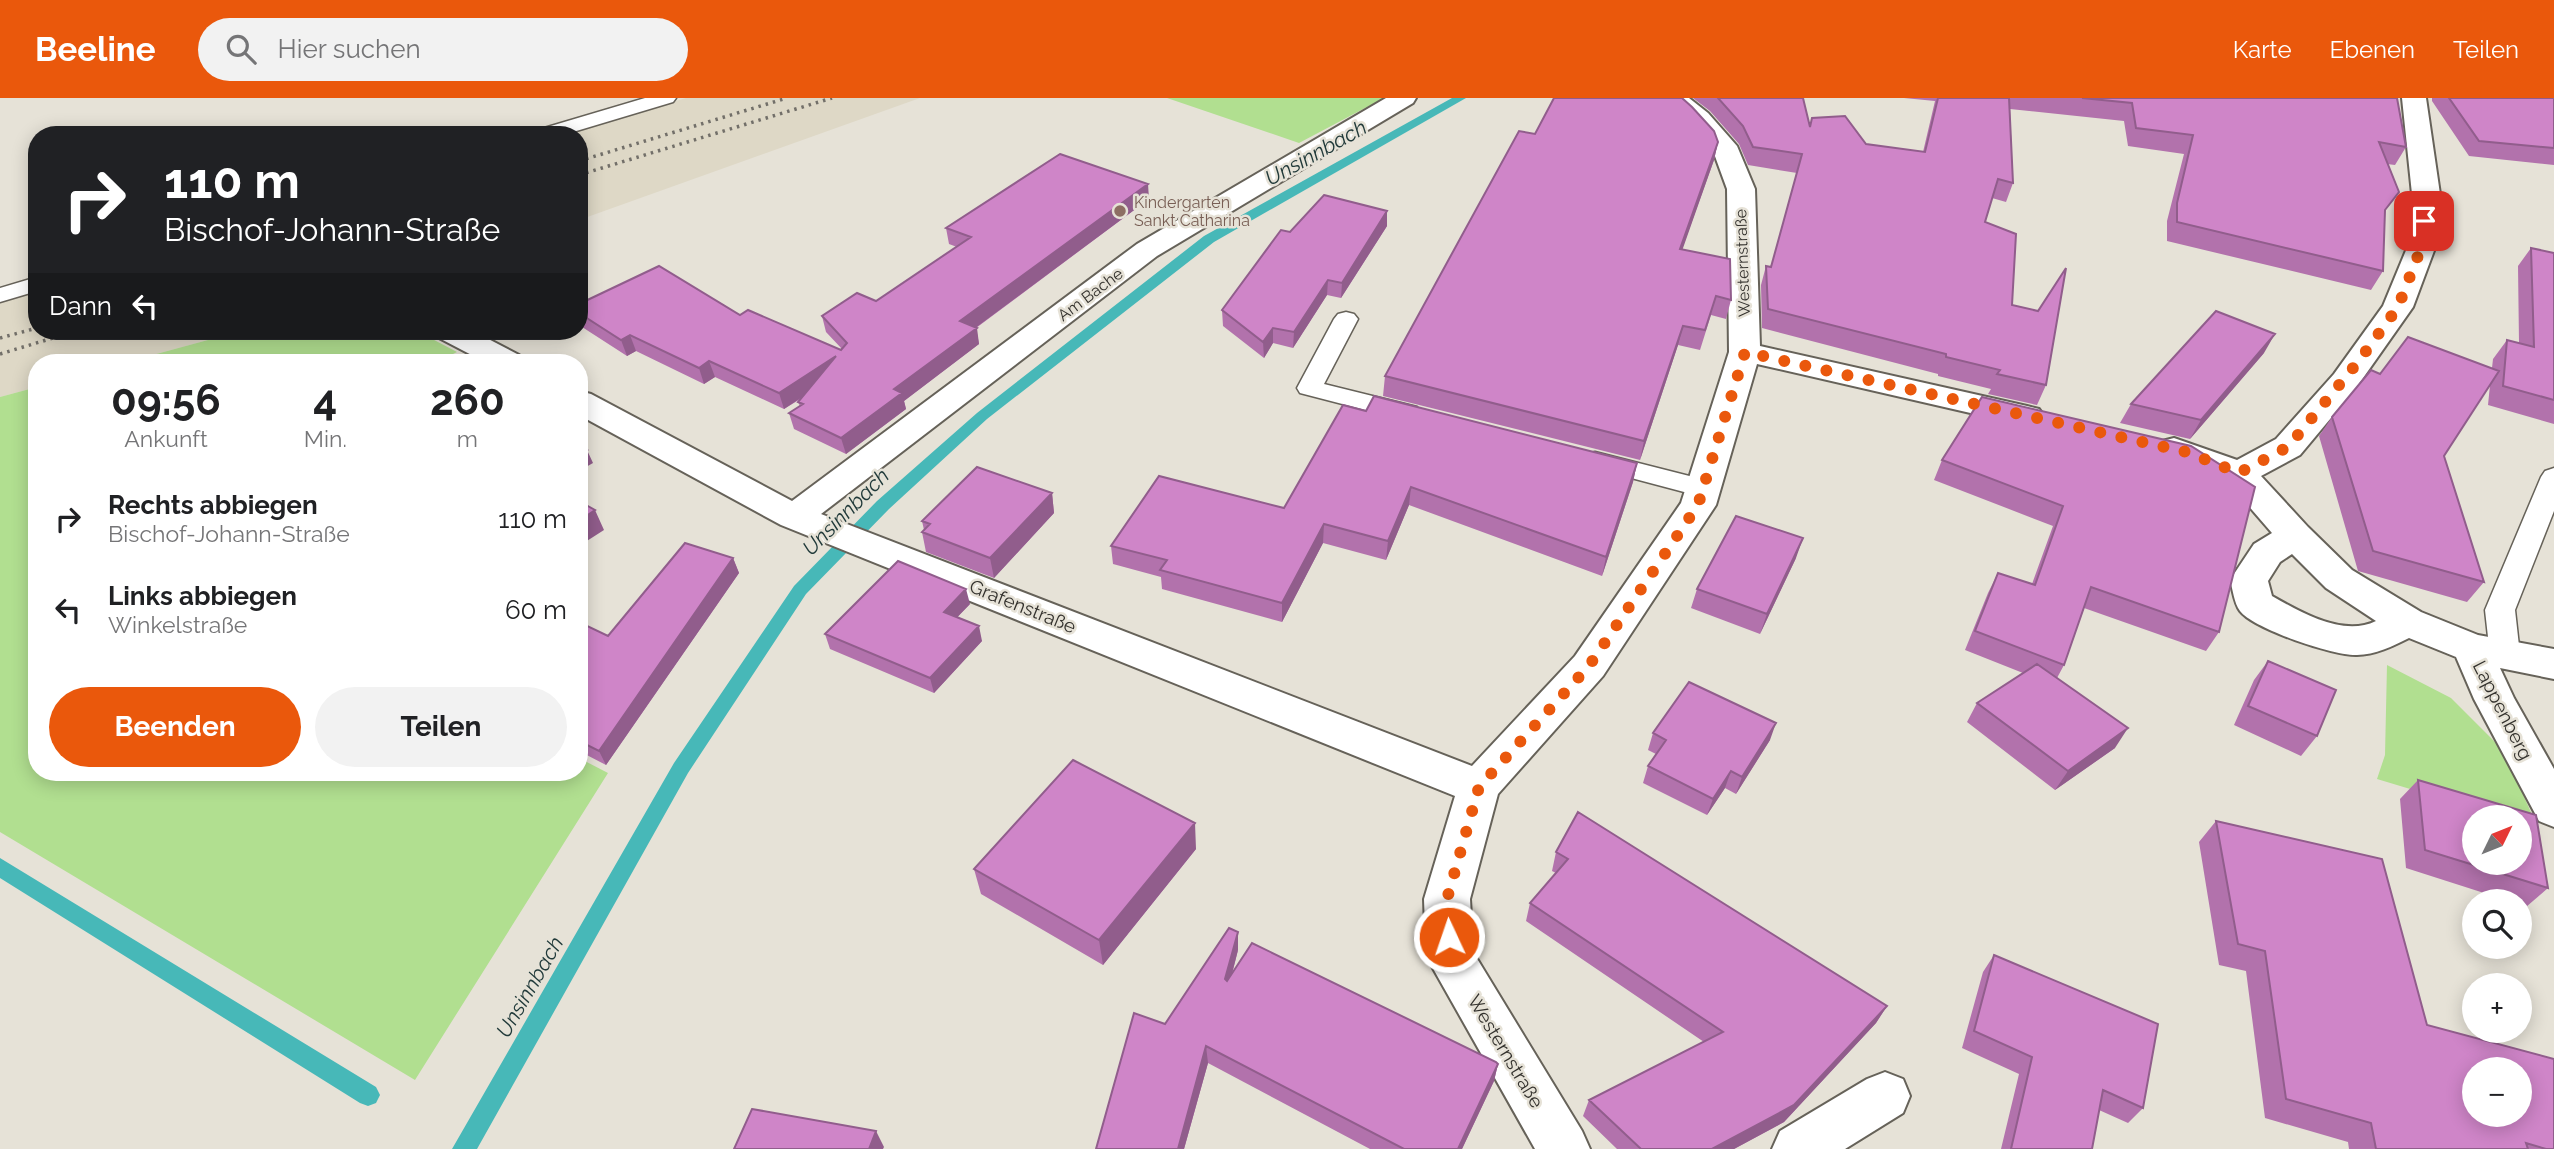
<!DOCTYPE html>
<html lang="de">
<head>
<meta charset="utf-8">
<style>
  :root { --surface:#fff; --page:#f2f2f2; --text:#202124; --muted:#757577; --accent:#ea580c }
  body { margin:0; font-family:Raleway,sans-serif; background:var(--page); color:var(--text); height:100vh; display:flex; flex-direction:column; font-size:26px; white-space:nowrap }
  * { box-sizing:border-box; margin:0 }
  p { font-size:23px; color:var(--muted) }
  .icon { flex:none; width:38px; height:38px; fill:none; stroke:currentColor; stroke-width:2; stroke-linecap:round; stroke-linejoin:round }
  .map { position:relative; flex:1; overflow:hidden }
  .drawer { position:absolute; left:28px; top:256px; width:560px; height:427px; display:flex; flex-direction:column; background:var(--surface); border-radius:28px; box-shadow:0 4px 18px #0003 }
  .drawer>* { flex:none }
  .hud { position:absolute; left:28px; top:28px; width:560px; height:214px; border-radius:28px; box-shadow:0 4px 18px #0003; background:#202124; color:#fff; overflow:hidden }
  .needle { width:46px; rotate:47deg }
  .tools { position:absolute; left:2462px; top:707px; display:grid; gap:14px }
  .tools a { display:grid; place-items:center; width:70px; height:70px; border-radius:50%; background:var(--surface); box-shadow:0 4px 18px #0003; font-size:35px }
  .pin { position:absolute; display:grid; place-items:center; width:60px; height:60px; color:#fff; margin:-30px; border-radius:14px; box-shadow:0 4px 10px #0006 }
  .me { position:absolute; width:77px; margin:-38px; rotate:357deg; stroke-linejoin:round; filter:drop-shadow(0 0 5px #0008) }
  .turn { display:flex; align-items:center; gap:24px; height:147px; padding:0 21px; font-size:32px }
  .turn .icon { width:91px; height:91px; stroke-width:2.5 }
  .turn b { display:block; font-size:49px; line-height:60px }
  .then { display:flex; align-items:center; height:66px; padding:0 21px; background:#0003; gap:14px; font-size:26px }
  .eta { display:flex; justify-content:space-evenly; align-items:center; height:119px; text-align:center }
  .eta b { font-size:42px; font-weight:700; line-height:49px }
  .primary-button { display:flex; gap:14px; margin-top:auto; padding:14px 21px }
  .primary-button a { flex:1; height:80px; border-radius:42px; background:var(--accent); color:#fff; font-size:28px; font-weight:700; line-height:80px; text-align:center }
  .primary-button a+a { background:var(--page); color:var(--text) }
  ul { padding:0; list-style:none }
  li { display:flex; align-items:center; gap:21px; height:91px; padding:0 21px }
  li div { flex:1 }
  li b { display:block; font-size:26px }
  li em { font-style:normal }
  header { display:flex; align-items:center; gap:42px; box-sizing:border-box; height:98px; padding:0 35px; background:var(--accent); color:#fff }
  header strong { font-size:33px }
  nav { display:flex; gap:38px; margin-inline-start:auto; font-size:24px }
  .search { width:490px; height:63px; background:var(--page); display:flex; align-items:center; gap:18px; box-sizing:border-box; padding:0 24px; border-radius:38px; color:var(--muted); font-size:26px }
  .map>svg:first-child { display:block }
  .built { fill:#ded8c6 }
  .green { fill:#b1df90 }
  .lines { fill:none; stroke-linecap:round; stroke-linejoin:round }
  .stream { fill:#47b8b8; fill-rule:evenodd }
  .service-casing { stroke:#666259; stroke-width:3 }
  .minor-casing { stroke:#666259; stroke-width:4 }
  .service { fill:#fff; fill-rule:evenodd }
  .minor { fill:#fff; fill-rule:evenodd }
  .rail { stroke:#726f69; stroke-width:3.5; stroke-dasharray:2.5 5; stroke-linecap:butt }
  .wall { fill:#b272ac }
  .shaded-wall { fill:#915d8c }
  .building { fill:#cf85c8; stroke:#915d8c; stroke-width:2; fill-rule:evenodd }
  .route { stroke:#ea580c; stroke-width:12; stroke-dasharray:0 21.6 }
  .education-dot { fill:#8d6e63; stroke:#e6e2d7; stroke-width:2.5 }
  .labels { text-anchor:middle; stroke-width:5; stroke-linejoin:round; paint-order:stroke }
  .far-education-label { font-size:16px; fill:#785e54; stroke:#e6e2d7; text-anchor:start }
  .far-street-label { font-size:16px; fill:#33312d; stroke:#e6e2d7 }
  .street-label { font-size:19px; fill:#33312d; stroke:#e6e2d7 }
  .water-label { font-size:21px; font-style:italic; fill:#213a3a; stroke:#e6e2d7 }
</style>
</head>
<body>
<header>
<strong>Beeline</strong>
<div class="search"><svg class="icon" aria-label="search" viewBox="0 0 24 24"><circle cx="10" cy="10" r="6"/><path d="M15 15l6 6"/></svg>Hier suchen</div>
<nav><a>Karte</a><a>Ebenen</a><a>Teilen</a></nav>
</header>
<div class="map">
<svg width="2554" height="1051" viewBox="0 0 2554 1051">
  <rect width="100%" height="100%" fill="#e6e2d7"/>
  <path class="built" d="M686,0h234l-341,122v-85h-18z
    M37,192v41h204l-114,31h-90v25l-37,10v-95z"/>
  <path class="green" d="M1167,0h217l-85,45z
    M241,233h176l40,21 -20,10h-310z
    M37,289v385h542v-14l29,15 -193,307 -415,-248v-435z
    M2387,567l64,33 52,52 35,78 -18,-11h-17l-126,-38 8,-24z"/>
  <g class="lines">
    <path class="stream" d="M1452,0h14l-252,144 -227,177 -98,90 -83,85 -118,179 -211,376h-25l222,-386 120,-177 83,-85 100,-88 227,-177z
      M0,760l376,229 4,8 -4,8 -8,3 -8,-3 -360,-225z"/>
    <defs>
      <path id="service" d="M645,0h31l-3,4 -110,33h-32l3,-4z
        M37,179v14l-37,11v-14z
        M1346,214l8,2 4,5 -34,65 93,23 4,6 -4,6 -9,2 -108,-28 -3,-5 37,-69 4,-5z
        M1595,354l118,30 4,6 -4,6 -10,3 -117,-31 -4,-6 4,-6z
        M2554,370v43l-39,99 5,45 -4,8 -11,3 -11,-3 -4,-8 -5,-45 56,-133 4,-6z"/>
      <path id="minor" d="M1386,0h30l-3,5 -256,153 -336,258 651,252 103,-110 106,-153 48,-151 -2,-163 -15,-41 -22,-25 -28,-25h27l19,15 29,33 18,43 5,157 267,60 12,3 5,7 -5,7 -12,3 -270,-62 -41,141 -113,171 -105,118 -28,105 3,53 109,179 8,18h-55l-109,-193 -2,-57 31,-103 -674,-271 -202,-110v-24l12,3 201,107 345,-257z
        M2402,0h24l14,96 -5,54 -22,59 -57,81 -56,67 -39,21 47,51 44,43 69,42 57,23 76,14v30l-54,-11 14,30 40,71v58l-15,-6 -65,-122 -18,-42 -47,-19c-16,8 -34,17 -52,17 -23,1 -103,-26 -117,-44 -6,-8 -7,-21 -10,-31l24,-36 18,-11 -45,-52 -65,-24 -5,-8 5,-8 12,-3 63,22 39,-21 58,-65 49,-68 24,-58 5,-54zM2292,456l34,34 50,33c-33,16 -74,-8 -104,-25l-4,-15 12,-19z
        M435,233h38l46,24 5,7h-39l-46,-24z
        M1885,974l18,7 7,17 -7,17 -58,36h-73l8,-18 87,-52z"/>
    </defs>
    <use href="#service" class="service-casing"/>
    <use href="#minor" class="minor-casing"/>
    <use href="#service" class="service"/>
    <use href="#minor" class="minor"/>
    <path class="rail" d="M579,63l208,-63
      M579,77l253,-77
      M0,240l37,-10
      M0,256l76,-23"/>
  </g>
  <path class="wall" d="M1693,0h110l7,29 56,17 57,8 12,-51 -31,-3h493l9,49 -11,18 -8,-1 -4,107 -12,19 -204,-49v-20l17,-67 -56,-8 -4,-25 -114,-12 3,74 -7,19 -14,-4 -7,24 27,83 34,80 -9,20 -49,-11 3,-5 -53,-13v-2l-176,-46 -1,-43 5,-19 5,1 26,-94 -49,-8 -9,-21 -29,-33z
    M2432,0h122v67l-85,-9 -37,-55z
    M1535,36l183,8 -4,18 -32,89 49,51 -5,19 -15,-4 -11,35 -22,-5 -38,115 -257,-64 2,-20z
    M1149,101l-173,129 3,16 -75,57 2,8 -60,45 -52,-25 -5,-16 11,-7 -2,-4 4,-4 -18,11 -69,-32 -11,7 -68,-33 -9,5 -48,-31v-21l161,11 101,35 1,-1 -16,-17 -4,-16 54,-15 81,-54 -8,-3 -3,-16z
    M1387,128l-46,72 -14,-3 -34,53 -20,-5 -9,15 -41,-32 -1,-16 68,-78z
    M2531,150l23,5v171l-66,-19 2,-20 -46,71 40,126 -17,20 -109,-31 -39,-135 13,-19 48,-43 112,-6 1,-9 14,-19 12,3 -1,-77z
    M2264,255l-74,86 -70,-16 11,-19z
    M1982,299l237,235 -13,19 -122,-43 -20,57 -7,13 58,70 -60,42 -88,-68 10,-19 46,-30 -58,-23 23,-57 10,-20 34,11 21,-58 -119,-46 8,-20z
    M1366,313l271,52 -4,19 -31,94 -193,-71 -23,55 -63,-17 -41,79 -120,-33 -1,-12 -48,-13 -2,-18 173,-38z
    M1052,395l2,20 -60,65 -68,-26 -4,-20 2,-2 -2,-9z
    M733,460l6,15 -133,192 -27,-14v-129l29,14z
    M1796,460l-36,76 -69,-26 6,-19z
    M970,506l-13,13 25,24 -48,52 -104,-44 -5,-15z
    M2268,563l49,75 -16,20 -67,-31 20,-45z
    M1653,635l117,7 -34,54 -11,-6 -18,27 -64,-32 5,-17 8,-12 -8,-4z
    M2418,682l130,108 -22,19 -6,-2v-4h-11l-103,-33 -6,-69z
    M2216,723l211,204 127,124h-205l-1,-7 -83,-24 -19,-147 -27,-6 -20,-123z
    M1196,751l-93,116 -122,-71 -7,-25z
    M1556,754l331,154 -11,17 -92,99 -50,27h-117l-34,-33 6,-16 115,-58 -178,-121 4,-18 26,-30 -4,-2z
    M1238,852l-6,24 266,90 -4,17 -32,68h-92l-162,-86 -24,86h-88l69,-125z
    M1994,857l149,153 -15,15 -29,-13 -7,39h-91l18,-75 -57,-26 21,-76z"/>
  <path class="shaded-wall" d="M1718,44l-4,18 -38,108 4,-19z
    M1148,86l1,15 -186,138 -3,-16z
    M1387,113v15l-46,72 1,-15z
    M1328,182l-1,15 -34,53 1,-16z
    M1683,228l-5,19 -38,115 4,-19z
    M977,230l2,16 -75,57 2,8 -60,45 -5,-16 53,-49z
    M1273,230v15l-9,15 -1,-16z
    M2275,236l-11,19 -74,86 11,-19z
    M630,237l6,16 -9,5 -6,-16z
    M836,258l4,16 -56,37 -5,-16z
    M709,263l6,16 -11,7 -5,-16z
    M587,352l6,13 -14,8v-16z
    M1637,365l-4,19 -31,94 4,-19z
    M1411,389l-2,18 -23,55 2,-19z
    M1052,395l2,20 -60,65 -4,-20z
    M595,412l9,20 -25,16v-25z
    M1324,426l-1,19 -41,79v-19z
    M1803,440l-7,20 -36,76 7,-20z
    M733,460l6,15 -133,192 -7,-14z
    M966,491l4,15 -22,23 -4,-15z
    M979,528l3,15 -48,52 -4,-15z
    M1776,625l-6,17 -34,54 6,-17z
    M2128,630l-13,20 -60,42 13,-19z
    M1731,673l-6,17 -18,27 6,-16z
    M1195,725l1,26 -93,116 -4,-25z
    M1238,834v18l-12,47 -1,-18z
    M1887,908l-11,17 -92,99 -50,27h-22z
    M1206,948l2,17 -24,86h-6z
    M1498,966l-4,17 -32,68h-4z
    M876,1033l8,16 -1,2h-14z"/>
  <path class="building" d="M1554,0h128l10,9 22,24 4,11 -38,107 50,10 1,41 -15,-4 -11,34 -22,-4 -39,115 -259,-65 134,-245 16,3z
    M1718,0h85l7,29 2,-9 33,-2 21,28 59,8 13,-54h71l4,85 -15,-4 -13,43 31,12 -4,71 26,6 28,-43 -20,117 -49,-11 3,-4 -54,-13v-3l-178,-45 -2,-43 5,1 31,-113 -49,-7 -10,-21z
    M2082,0h315l9,49 -27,-5 20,50 -14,18 -2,61 -206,-49v-19l16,-68 -57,-7 -4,-25z
    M2449,0h105v50l-75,-7z
    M1060,56l88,30 -188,137 17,7 -83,61 8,4 -61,45 -52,-25 14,-9 -5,-2 38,-46 -57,37 -70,-32 -10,7 -69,-33 -9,5 -42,-27v-9l80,-38 81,49 8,-5 93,40 6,-7 -25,-27 35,-23 19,8 95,-64 -25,-9z
    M1324,97l63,16 -45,72 -14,-3 -34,52 -21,-4 -10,14 -41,-32 59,-80 9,2z
    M2531,150l23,5v147l-51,-14 4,-46 27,7z
    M2216,213l59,23 -74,86 -70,-16z
    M2408,239l91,34 -55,85 40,126 -111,-31 -41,-134 39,-47 9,4z
    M1374,298l263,67 -31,94 -195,-70 -23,54 -64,-17 -42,79 -122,-33 7,-10 -56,-14 48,-70 125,32 59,-103 23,6z
    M1982,299l209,49 64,41 -36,145 -128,-45 -27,78 -89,-34 23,-58 37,12 28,-79 -121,-46z
    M579,348l8,4 -8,5z
    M977,369l75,26 -62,65 -68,-26 8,-8 -8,-3z
    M579,403l16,9 -16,11z
    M1736,418l67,22 -36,76 -70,-25z
    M685,445l48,15 -134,193 -20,-10v-119l29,14z
    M898,463l68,28 -22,23 35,14 -49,52 -105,-44z
    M2268,563l68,29 -19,46 -69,-30z
    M2037,566l91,64 -60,43 -91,-68z
    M1689,584l87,41 -34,54 -11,-6 -18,28 -65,-33 18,-26 -13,-7z
    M1073,662l122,63 -96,117 -125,-71z
    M2418,682l118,35 12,73 -123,-38zM2474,719h46v46h-46z
    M1578,714l309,194 -93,99 -82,44h-71l-52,-49 134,-68 -193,-129 38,-44 -12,-7z
    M2216,723l166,38 45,166 127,34v90h-8l-20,-6 2,6h-152l-5,-26 -85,-24 -21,-148 -27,-7zM2474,971h46v46h-46z
    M1229,830l9,4 -13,47 2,2 25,-38 244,119 2,2 -40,85h-54l-198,-103 -28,103h-82l38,-136 31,11z
    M1994,857l164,69 -15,84 -40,-18 -11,59h-81l21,-92 -58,-26z
    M752,1011l124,22 -7,18h-135z"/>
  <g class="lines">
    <path class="route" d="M1449,839l-2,-38 32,-112 110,-121 109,-161 47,-153 442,100 52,21 49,-26 70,-85 40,-55 23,-59 3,-27"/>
  </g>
  <circle class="education-dot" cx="1120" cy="113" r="7"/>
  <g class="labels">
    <g class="far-education-label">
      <text x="1134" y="110">Kindergarten<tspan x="1134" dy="18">Sankt Catharina</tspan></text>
    </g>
    <g class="far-street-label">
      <text transform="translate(1742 165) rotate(-92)" y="6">Westernstraße</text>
      <text transform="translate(1090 196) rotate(-37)" y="6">Am Bache</text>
    </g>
    <g class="street-label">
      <text transform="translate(1023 508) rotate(22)" y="7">Grafenstraße</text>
      <text transform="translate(2503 612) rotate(63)" y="7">Lappenberg</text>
      <text transform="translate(1506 953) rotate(59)" y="7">Westernstraße</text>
    </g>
    <g class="water-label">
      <text transform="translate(1316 55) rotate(-29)" y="7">Unsinnbach</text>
      <text transform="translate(846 414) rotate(-45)" y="7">Unsinnbach</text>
      <text transform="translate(530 889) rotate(-60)" y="7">Unsinnbach</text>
    </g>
  </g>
</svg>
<div class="tools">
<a><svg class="needle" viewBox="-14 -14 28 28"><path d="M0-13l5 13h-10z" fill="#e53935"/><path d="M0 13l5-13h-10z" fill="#757577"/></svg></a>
<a><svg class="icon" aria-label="search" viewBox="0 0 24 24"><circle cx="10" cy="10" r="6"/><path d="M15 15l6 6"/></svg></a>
<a>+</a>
<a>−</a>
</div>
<div class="pin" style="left:2424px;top:123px;background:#d93025"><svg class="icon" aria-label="arrive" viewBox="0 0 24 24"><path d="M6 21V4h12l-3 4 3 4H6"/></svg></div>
<svg class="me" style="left:1449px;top:839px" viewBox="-20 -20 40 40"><circle r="17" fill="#ea580c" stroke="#fff" stroke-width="3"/><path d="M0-11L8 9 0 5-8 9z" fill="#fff"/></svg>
<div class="hud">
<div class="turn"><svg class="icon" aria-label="right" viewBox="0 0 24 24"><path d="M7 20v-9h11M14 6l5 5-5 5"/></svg><div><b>110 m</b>Bischof-Johann-Straße</div></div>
<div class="then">Dann<svg class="icon" aria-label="left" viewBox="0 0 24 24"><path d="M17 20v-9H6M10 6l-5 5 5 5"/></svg></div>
</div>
<section class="drawer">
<div class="eta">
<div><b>09:56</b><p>Ankunft</p></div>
<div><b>4</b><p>Min.</p></div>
<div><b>260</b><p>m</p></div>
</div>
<ul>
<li><svg class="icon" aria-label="right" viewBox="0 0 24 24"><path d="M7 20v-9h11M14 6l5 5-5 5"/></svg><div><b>Rechts abbiegen</b><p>Bischof-Johann-Straße</p></div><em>110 m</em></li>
<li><svg class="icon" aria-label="left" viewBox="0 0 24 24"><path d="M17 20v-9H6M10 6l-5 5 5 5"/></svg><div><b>Links abbiegen</b><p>Winkelstraße</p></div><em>60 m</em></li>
</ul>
<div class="primary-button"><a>Beenden</a><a>Teilen</a></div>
</section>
</div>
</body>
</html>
